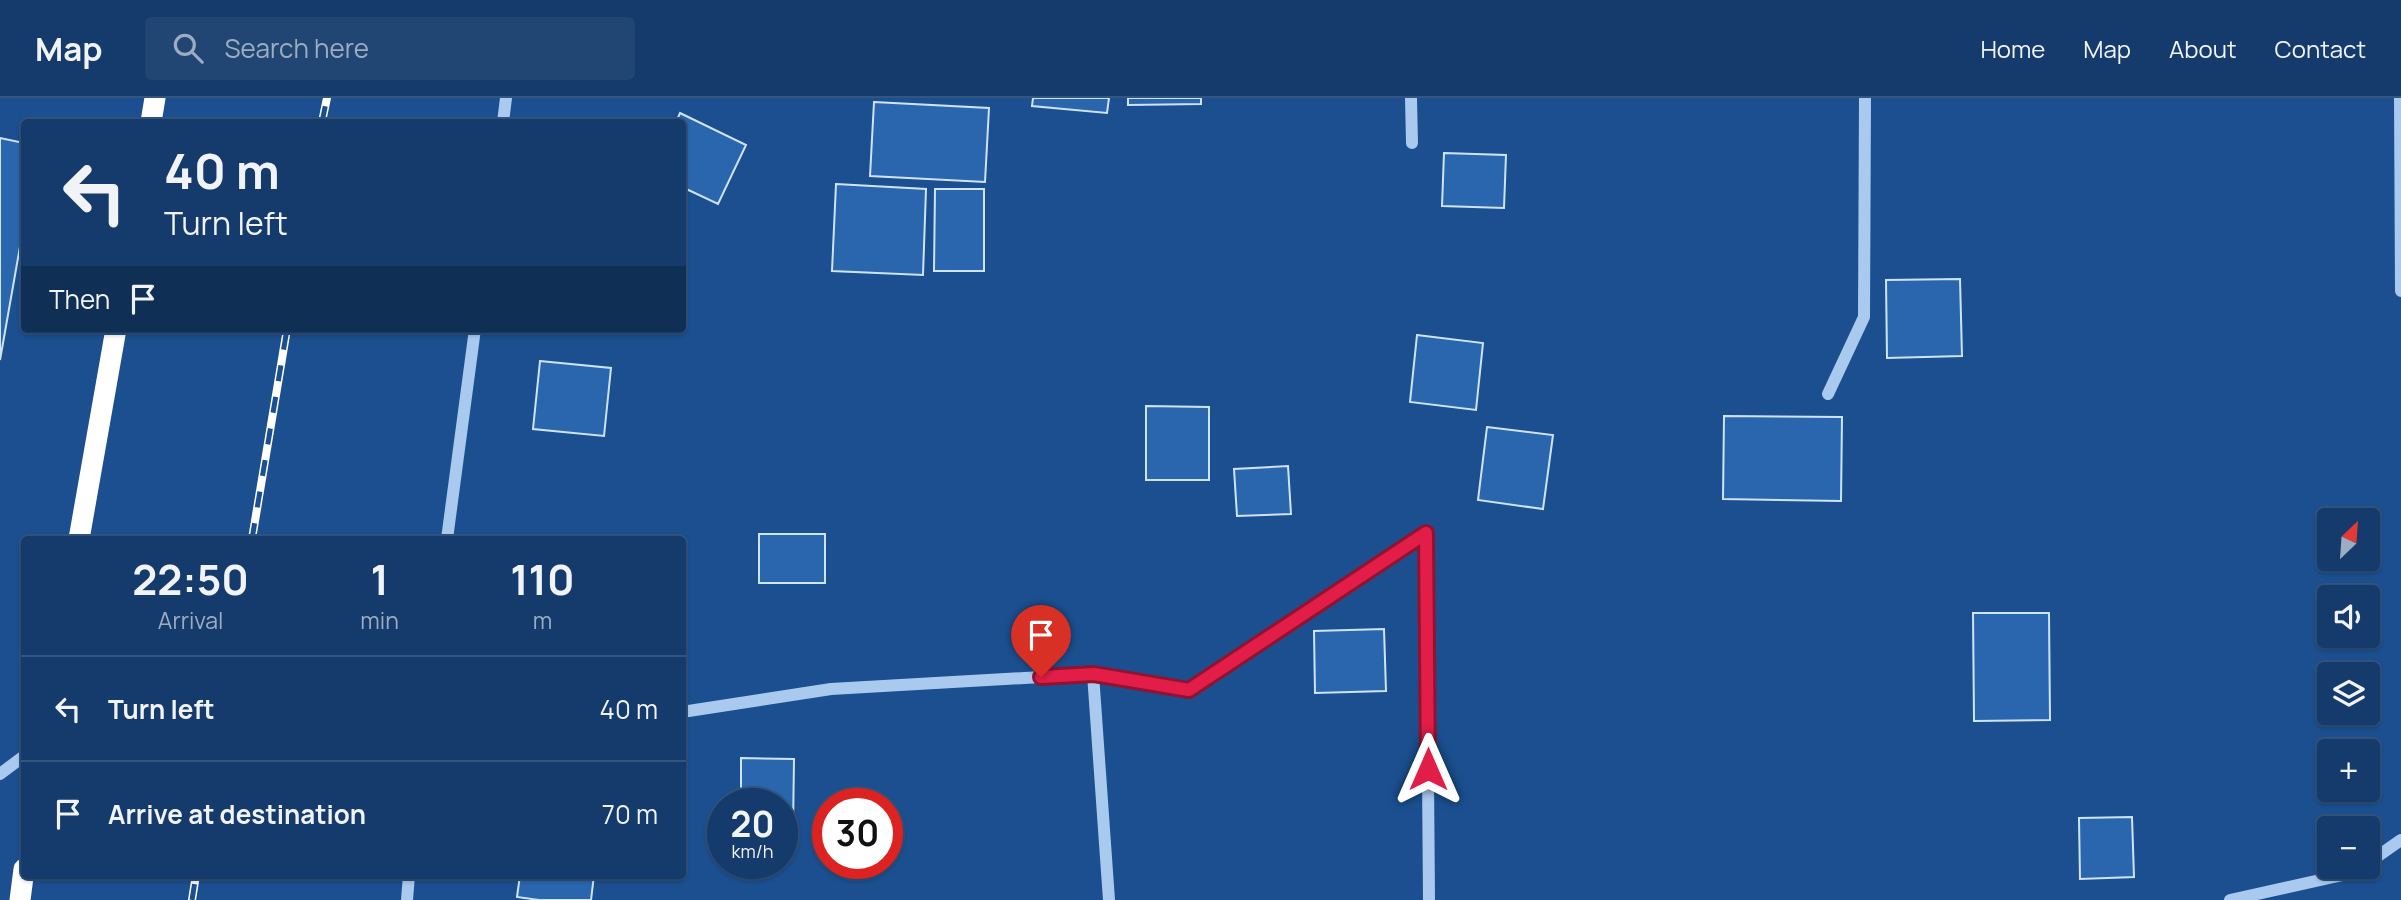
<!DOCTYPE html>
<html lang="en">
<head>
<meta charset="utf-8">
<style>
  :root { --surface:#143b6b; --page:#214673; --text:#f1f3f6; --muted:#9dadc1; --line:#33557e }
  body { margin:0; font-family:Manrope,sans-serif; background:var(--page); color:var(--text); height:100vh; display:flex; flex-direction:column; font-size:26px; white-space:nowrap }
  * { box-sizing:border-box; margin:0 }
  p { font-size:23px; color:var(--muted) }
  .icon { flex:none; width:38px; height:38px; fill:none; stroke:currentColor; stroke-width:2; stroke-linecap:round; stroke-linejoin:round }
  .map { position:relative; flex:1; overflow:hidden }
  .drawer { position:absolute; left:21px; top:438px; width:665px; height:343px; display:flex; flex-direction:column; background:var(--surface); border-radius:7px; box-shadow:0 2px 5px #0004,0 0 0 2px var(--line) }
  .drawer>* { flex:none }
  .hud { position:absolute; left:21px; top:21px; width:665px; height:214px; border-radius:7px; box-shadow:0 2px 5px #0004,0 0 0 2px var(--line); background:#143b6b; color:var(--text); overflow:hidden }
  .needle { width:46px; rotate:25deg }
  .tools { position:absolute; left:2317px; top:410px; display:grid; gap:14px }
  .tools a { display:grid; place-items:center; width:63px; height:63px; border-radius:7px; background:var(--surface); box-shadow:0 2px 5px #0004,0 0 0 2px var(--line); font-size:35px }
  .speed { position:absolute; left:707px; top:690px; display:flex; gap:14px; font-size:35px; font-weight:700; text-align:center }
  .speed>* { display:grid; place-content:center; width:91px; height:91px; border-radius:50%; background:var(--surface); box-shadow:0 2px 5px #0004,0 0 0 2px var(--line); line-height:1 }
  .speed small { font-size:18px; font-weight:400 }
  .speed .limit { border:10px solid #d22; background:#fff; color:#111 }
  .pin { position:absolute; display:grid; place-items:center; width:60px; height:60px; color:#fff; margin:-72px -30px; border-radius:50% 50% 50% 0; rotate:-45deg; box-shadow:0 0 7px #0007 }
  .pin .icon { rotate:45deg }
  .me { position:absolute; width:77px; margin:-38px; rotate:0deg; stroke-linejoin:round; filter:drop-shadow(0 0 5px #0008) }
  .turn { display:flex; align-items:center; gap:24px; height:147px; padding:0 28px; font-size:32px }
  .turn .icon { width:91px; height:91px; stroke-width:2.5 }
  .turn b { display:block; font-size:49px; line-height:60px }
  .then { display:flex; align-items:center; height:66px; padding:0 28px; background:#0003; gap:14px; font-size:26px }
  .eta { display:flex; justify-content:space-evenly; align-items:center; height:119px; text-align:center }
  .eta b { font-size:42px; font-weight:700; line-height:49px }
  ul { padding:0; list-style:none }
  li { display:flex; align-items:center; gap:21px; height:105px; padding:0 28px; border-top:2px solid var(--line) }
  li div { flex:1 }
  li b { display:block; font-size:26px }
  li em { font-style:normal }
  header { display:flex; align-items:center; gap:42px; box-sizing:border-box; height:98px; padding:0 35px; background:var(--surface); border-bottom:2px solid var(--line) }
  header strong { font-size:33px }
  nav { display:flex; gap:38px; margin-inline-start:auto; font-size:24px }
  .search { width:490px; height:63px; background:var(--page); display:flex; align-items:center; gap:18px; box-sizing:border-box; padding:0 24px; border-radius:7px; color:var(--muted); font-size:26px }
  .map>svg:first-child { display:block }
  .building { fill:#2a66ad; stroke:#cfe3fa; stroke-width:2 }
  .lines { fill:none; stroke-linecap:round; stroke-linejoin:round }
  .minor { stroke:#a9c9ee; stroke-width:12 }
  .highway { stroke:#fff; stroke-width:21 }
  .rail-casing { stroke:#fff; stroke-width:8 }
  .rail { stroke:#1b4f8f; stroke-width:5; stroke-dasharray:16; stroke-linecap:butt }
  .route-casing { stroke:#92132f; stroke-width:18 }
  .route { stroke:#e11d48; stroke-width:12 }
</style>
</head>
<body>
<header>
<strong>Map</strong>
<div class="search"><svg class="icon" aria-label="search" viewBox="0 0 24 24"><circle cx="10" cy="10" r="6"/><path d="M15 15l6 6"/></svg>Search here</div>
<nav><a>Home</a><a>Map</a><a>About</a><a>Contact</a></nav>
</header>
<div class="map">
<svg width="2401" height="802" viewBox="0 0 2401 802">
  <rect width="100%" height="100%" fill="#1b4f8f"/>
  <path class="building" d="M1033,0h76l-2,15 -75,-7z
    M1128,0h73v6l-73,1z
    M874,4l115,6 -4,74 -115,-6z
    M680,15l66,32 -28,59 -36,-17v-65h-6z
    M0,40l24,5v81l-24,136z
    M1444,55l62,2 -2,53 -62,-2z
    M836,86l90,5 -3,86 -91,-4z
    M935,91h49v82h-50z
    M1960,181l2,77 -75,2 -1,-78z
    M1417,237l66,8 -7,67 -66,-8z
    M540,263l71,7 -7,68 -71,-7z
    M1146,308l63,1v73h-63z
    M1724,318l118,1 -1,84 -118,-2z
    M1487,329l66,8 -10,74 -65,-9z
    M1288,368l3,48 -54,2 -3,-47z
    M759,436h66v49h-66z
    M1973,515h76l1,107 -76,1z
    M1384,531l2,62 -71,2 -1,-62z
    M741,660l53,1 -1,71h-11v-27h-41z
    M2132,719l2,60 -54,2 -1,-61z
    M520,777h74l-3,25h-52l-22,-3z"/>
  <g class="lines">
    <path class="minor" d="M1411,0l1,45
      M2400,0l1,193
      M503,24l3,-24
      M1828,296l36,-77 1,-219
      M447,441l28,-210
      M1093,576l16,226
      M682,614l149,-23 262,-15 96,16 237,-157 3,367
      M0,676l24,-18
      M2368,765l33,-23
      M407,802l2,-25
      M2230,802l126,-28 8,-6"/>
    <path class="highway" d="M151,24l4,-24
      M79,441l37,-210
      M20,802l4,-31"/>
    <defs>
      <path id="rail" d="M322,24l5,-24
        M252,441l35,-210
        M192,802l4,-25"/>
    </defs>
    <use href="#rail" class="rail-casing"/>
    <use href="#rail" class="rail"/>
  </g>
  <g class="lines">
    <defs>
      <path id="route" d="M1041,579l53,-3 95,16 237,-157 2,236"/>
    </defs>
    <use href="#route" class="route-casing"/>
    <use href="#route" class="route"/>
  </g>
</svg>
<div class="tools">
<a><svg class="needle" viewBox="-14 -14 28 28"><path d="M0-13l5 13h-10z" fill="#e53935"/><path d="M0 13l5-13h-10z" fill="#9dadc1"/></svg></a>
<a><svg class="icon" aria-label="sound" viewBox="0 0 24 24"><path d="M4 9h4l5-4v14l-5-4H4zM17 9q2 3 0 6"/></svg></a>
<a><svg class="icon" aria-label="layers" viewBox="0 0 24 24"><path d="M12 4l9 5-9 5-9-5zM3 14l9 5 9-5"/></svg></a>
<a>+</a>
<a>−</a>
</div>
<div class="speed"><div>20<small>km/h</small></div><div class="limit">30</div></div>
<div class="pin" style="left:1041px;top:579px;background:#d93025"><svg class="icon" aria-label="arrive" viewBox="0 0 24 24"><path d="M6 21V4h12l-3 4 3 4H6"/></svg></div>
<svg class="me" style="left:1428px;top:671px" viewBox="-20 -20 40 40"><path d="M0-17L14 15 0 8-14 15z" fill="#e11d48" stroke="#fff" stroke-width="4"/></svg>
<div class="hud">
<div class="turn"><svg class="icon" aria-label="left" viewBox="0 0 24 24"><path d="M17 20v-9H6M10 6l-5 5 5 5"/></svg><div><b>40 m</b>Turn left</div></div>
<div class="then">Then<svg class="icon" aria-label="arrive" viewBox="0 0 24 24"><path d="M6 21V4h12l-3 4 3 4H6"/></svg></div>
</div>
<section class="drawer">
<div class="eta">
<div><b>22:50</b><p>Arrival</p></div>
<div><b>1</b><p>min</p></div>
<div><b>110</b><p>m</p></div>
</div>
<ul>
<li><svg class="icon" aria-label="left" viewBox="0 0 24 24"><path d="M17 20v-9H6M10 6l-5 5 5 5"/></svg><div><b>Turn left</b></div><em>40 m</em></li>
<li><svg class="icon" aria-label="arrive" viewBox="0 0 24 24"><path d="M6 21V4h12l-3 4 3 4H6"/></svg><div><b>Arrive at destination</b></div><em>70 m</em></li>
</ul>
</section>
</div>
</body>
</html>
